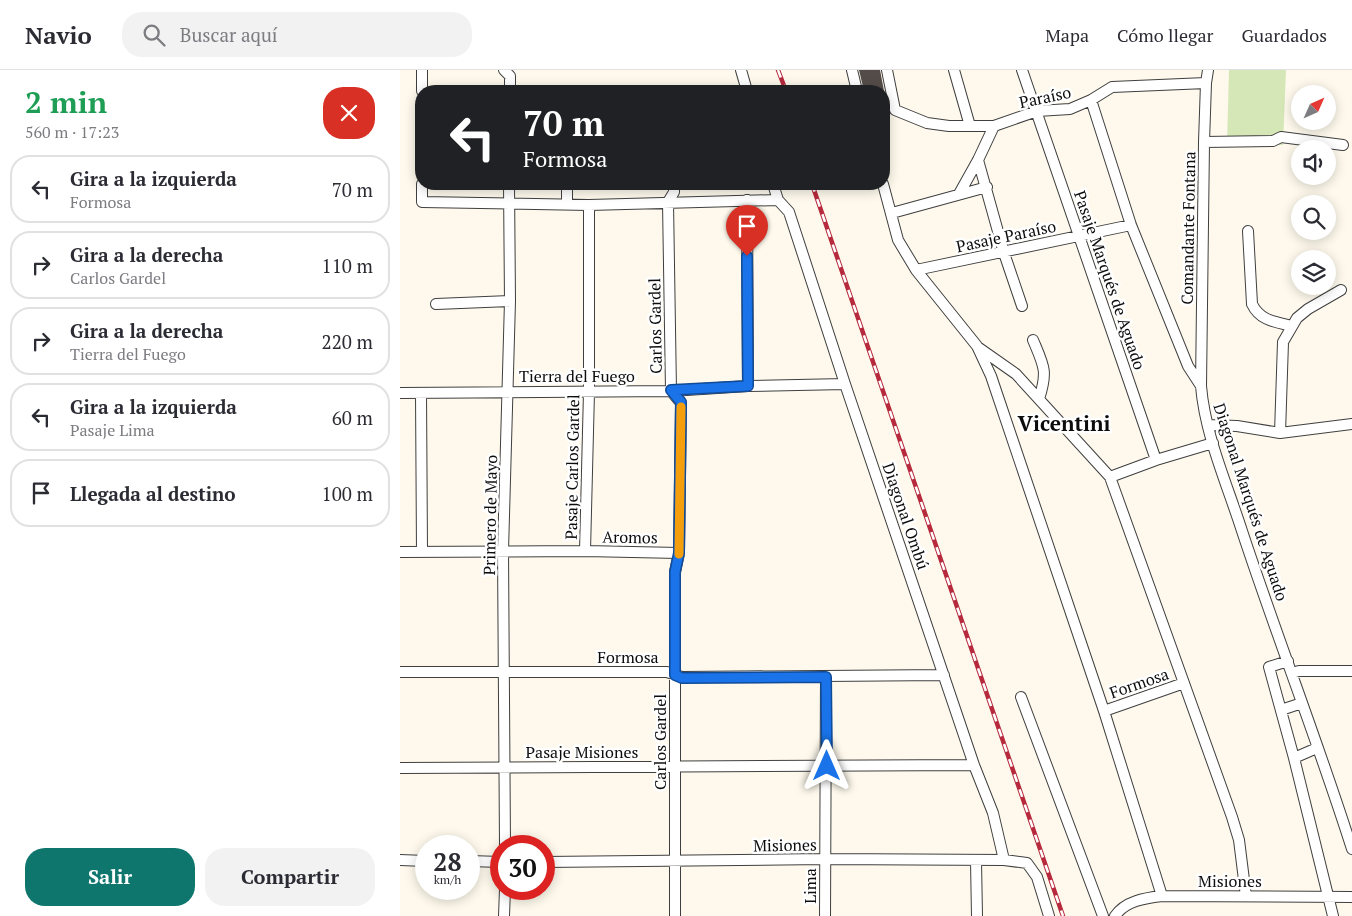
<!DOCTYPE html>
<html lang="es">
<head>
<meta charset="utf-8">
<style>
  :root { --surface:#fff; --page:#f2f2f3; --text:#2b2b33; --muted:#7c7c81; --line:#e1e1e2; --accent:#0f766e }
  body { margin:0; font-family:"PT Serif",serif; background:var(--page); color:var(--text); height:100vh; display:flex; flex-direction:column; font-size:19px; white-space:nowrap }
  * { box-sizing:border-box; margin:0 }
  p { font-size:16px; color:var(--muted) }
  .icon { flex:none; width:28px; height:28px; fill:none; stroke:currentColor; stroke-width:2; stroke-linecap:round; stroke-linejoin:round }
  .map { position:relative; flex:1; overflow:hidden }
  .panel { display:flex; flex-direction:column; background:var(--surface); width:400px }
  .panel>* { flex:none }
  .top-card { position:absolute; left:15px; top:15px; width:475px; height:105px; border-radius:20px; box-shadow:0 2px 12px #0003; background:#202124; color:#fff; overflow:hidden }
  .needle { width:32px; rotate:45deg }
  .controls { position:absolute; left:891px; top:15px; display:grid; gap:10px }
  .controls a { display:grid; place-items:center; width:45px; height:45px; border-radius:50%; background:var(--surface); box-shadow:0 2px 12px #0003; font-size:25px }
  .speed { position:absolute; left:15px; top:765px; display:flex; gap:10px; font-size:25px; font-weight:700; text-align:center }
  .speed>* { display:grid; place-content:center; width:65px; height:65px; border-radius:50%; background:var(--surface); box-shadow:0 2px 12px #0003; line-height:1 }
  .speed small { font-size:12px; font-weight:400 }
  .speed .limit { border:8px solid #d22; background:#fff; color:#111 }
  .pin { position:absolute; display:grid; place-items:center; width:42px; height:42px; color:#fff; margin:-51px -21px; border-radius:50% 50% 50% 0; rotate:-45deg; box-shadow:0 0 5px #0007 }
  .pin .icon { rotate:45deg }
  .me { position:absolute; width:55px; margin:-28px; rotate:0deg; stroke-linejoin:round; filter:drop-shadow(0 0 4px #0008) }
  .turn { display:flex; align-items:center; gap:18px; height:105px; padding:0 25px; font-size:22px }
  .turn .icon { width:65px; height:65px; stroke-width:2.5 }
  .turn b { display:block; font-size:35px; line-height:42px }
  .round { display:grid; place-items:center; flex:none; width:52px; height:52px; border-radius:20px; background:var(--page) }
  .overview { display:flex; align-items:center; justify-content:space-between; height:85px; padding:0 25px }
  h1 { font-size:30px; font-weight:800; line-height:38px; color:#1e9e55 }
  .button { display:flex; gap:10px; margin-top:auto; padding:10px 25px }
  .button a { flex:1; height:58px; border-radius:20px; background:var(--accent); color:#fff; font-size:20px; font-weight:800; line-height:58px; text-align:center }
  .button a+a { background:var(--page); color:var(--text) }
  ul { padding:0; list-style:none }
  li { display:flex; align-items:center; gap:15px; height:68px; margin:0 10px 8px; padding:0 15px; border:2px solid var(--line); border-radius:20px }
  li div { flex:1 }
  li b { display:block; font-size:19px }
  li em { font-style:normal }
  header { display:flex; align-items:center; gap:30px; box-sizing:border-box; height:70px; padding:0 25px; background:var(--surface); border-bottom:1px solid var(--line) }
  header strong { font-size:24px }
  nav { display:flex; gap:28px; margin-inline-start:auto; font-size:18px }
  .search { width:350px; height:45px; background:var(--page); display:flex; align-items:center; gap:12px; box-sizing:border-box; padding:0 18px; border-radius:20px; color:var(--muted); font-size:19px }
  main { display:flex; flex:1; min-height:0 }
  .map>svg:first-child { display:block }
  .park { fill:#d5e7b7 }
  .building { fill:#544c49 }
  .lines { fill:none; stroke-linecap:round; stroke-linejoin:round }
  .minor-casing { stroke:#3f3f3f; stroke-width:12 }
  .minor { stroke:#fff; stroke-width:10 }
  .rail-casing { stroke:#b7293d; stroke-width:4.5 }
  .rail { stroke:#fff; stroke-width:2.5; stroke-dasharray:8; stroke-linecap:butt }
  .route-casing { stroke:#114b97; stroke-width:12 }
  .route { stroke:#1a73e8; stroke-width:9 }
  .slow { stroke:#f59e0b; stroke-width:9 }
  .labels { text-anchor:middle; stroke-width:5; stroke-linejoin:round; paint-order:stroke }
  .street-label { font-size:16px; fill:#0c0c0c; stroke:#fff }
  .district-label { font-size:21px; font-weight:bold; fill:#0c0c0c; stroke:#fff }
</style>
</head>
<body>
<header>
<strong>Navio</strong>
<div class="search"><svg class="icon" aria-label="search" viewBox="0 0 24 24"><circle cx="10" cy="10" r="6"/><path d="M15 15l6 6"/></svg>Buscar aquí</div>
<nav><a>Mapa</a><a>Cómo llegar</a><a>Guardados</a></nav>
</header>
<main>
<section class="panel">
<div class="overview"><div><h1>2 min</h1><p>560 m · 17:23</p></div><a class="round" style="background:#d93025;color:#fff"><svg class="icon" aria-label="close" viewBox="0 0 24 24"><path d="M6 6l12 12M18 6L6 18"/></svg></a></div>
<ul>
<li><svg class="icon" aria-label="left" viewBox="0 0 24 24"><path d="M17 20v-9H6M10 6l-5 5 5 5"/></svg><div><b>Gira a la izquierda</b><p>Formosa</p></div><em>70 m</em></li>
<li><svg class="icon" aria-label="right" viewBox="0 0 24 24"><path d="M7 20v-9h11M14 6l5 5-5 5"/></svg><div><b>Gira a la derecha</b><p>Carlos Gardel</p></div><em>110 m</em></li>
<li><svg class="icon" aria-label="right" viewBox="0 0 24 24"><path d="M7 20v-9h11M14 6l5 5-5 5"/></svg><div><b>Gira a la derecha</b><p>Tierra del Fuego</p></div><em>220 m</em></li>
<li><svg class="icon" aria-label="left" viewBox="0 0 24 24"><path d="M17 20v-9H6M10 6l-5 5 5 5"/></svg><div><b>Gira a la izquierda</b><p>Pasaje Lima</p></div><em>60 m</em></li>
<li><svg class="icon" aria-label="arrive" viewBox="0 0 24 24"><path d="M6 21V4h12l-3 4 3 4H6"/></svg><div><b>Llegada al destino</b></div><em>100 m</em></li>
</ul>
<div class="button"><a>Salir</a><a>Compartir</a></div>
</section>
<div class="map">
<svg width="952" height="846" viewBox="0 0 952 846">
  <rect width="100%" height="100%" fill="#fef9ec"/>
  <path class="park" d="M829,0h57l-3,75h-56z"/>
  <path class="building" d="M459,0h21l4,21h-20z"/>
  <g class="lines">
    <defs>
      <path id="minor" d="M22,0v21
        M104,0l6,6v15
        M341,0l6,21
        M452,0l5,21
        M487,0l8,40 32,13 22,3h45
        M554,0l16,56
        M622,0l134,390
        M808,0l-2,13 -2,59 -3,244c4,49 26,98 41,145 35,106 76,211 110,318
        M691,30l40,125 57,141 13,20
        M804,72l69,-1 8,-4 62,8
        M578,90l26,93 18,53
        M22,114v18l167,3 189,-5
        M274,114v8l-6,10 3,189 10,12 -2,150 -4,19v344
        M373,114l5,16 11,12 56,172 129,381 19,48 11,47
        M483,114l15,56 18,30 61,76 14,30 113,335 58,185
        M559,124l19,-34 16,-34 43,-15 33,-2 21,-9 21,-13 94,-4
        M347,130l1,186
        M167,134v-20
        M492,143l95,-26
        M848,161l4,73c8,17 24,18 40,22
        M516,200l215,-45
        M36,234l74,-3
        M633,270c11,26 15,31 6,59
        M579,278l37,26 94,103 122,340 7,23 7,56
        M0,323l271,-2 77,-5 97,-2
        M21,323l1,159
        M808,355l29,1 43,7 72,-9
        M880,363l3,-91 14,-24 11,-9 33,-19
        M710,407l46,-17 57,-17
        M185,481l4,-159v-187
        M0,482l185,-1 94,2
        M888,591l-19,6 25,91 39,158
        M0,602h267l15,5 262,-2
        M892,603l7,-2h53
        M621,627l82,219
        M881,640l21,-7
        M704,641l80,-28
        M894,688l23,-10
        M0,698l574,-3
        M105,776l-2,-295 7,-250 -1,-117
        M0,790l26,1
        M69,791l32,1
        M576,791l1,55
        M144,792l281,-3 179,1 23,3 10,14 12,39
        M104,846l1,-27
        M425,846l1,-239
        M715,846c10,-15 30,-18 47,-20l190,1"/>
    </defs>
    <use href="#minor" class="minor-casing"/>
    <use href="#minor" class="minor"/>
    <defs>
      <path id="rail" d="M378,0l8,21
        M412,114l251,732"/>
    </defs>
    <use href="#rail" class="rail-casing"/>
    <use href="#rail" class="rail"/>
  </g>
  <g class="lines">
    <defs>
      <path id="route" d="M347,186l1,130 -77,4 10,12 -2,151 -4,19v103l7,3 144,-1 1,89"/>
    </defs>
    <use href="#route" class="route-casing"/>
    <use href="#route" class="route"/>
    <path class="slow" d="M279,484l2,-147"/>
  </g>
  <g class="labels">
    <g class="street-label">
      <text transform="translate(645 27) rotate(-12)" y="6">Paraíso</text>
      <text transform="translate(788 158) rotate(-89)" y="6">Comandante Fontana</text>
      <text transform="translate(606 166) rotate(-12)" y="6">Pasaje Paraíso</text>
      <text transform="translate(710 210) rotate(71)" y="6">Pasaje Marqués de Aguado</text>
      <text transform="translate(255 256) rotate(-91)" y="6">Carlos Gardel</text>
      <text x="177" y="312">Tierra del Fuego</text>
      <text transform="translate(172 397) rotate(-89)" y="6">Pasaje Carlos Gardel</text>
      <text transform="translate(851 432) rotate(72)" y="6">Diagonal Marqués de Aguado</text>
      <text transform="translate(90 445) rotate(-89)" y="6">Primero de Mayo</text>
      <text transform="translate(506 446) rotate(71)" y="6">Diagonal Ombú</text>
      <text transform="translate(230 467) rotate(1)" y="6">Aromos</text>
      <text x="228" y="593">Formosa</text>
      <text transform="translate(739 613) rotate(-19)" y="6">Formosa</text>
      <text transform="translate(260 672) rotate(-90)" y="6">Carlos Gardel</text>
      <text x="182" y="688">Pasaje Misiones</text>
      <text transform="translate(385 775) rotate(-1)" y="6">Misiones</text>
      <text x="830" y="817">Misiones</text>
      <text transform="translate(410 816) rotate(-90)" y="6">Lima</text>
    </g>
    <g class="district-label">
      <text x="664" y="361">Vicentini</text>
    </g>
  </g>
</svg>
<div class="controls">
<a><svg class="needle" viewBox="-14 -14 28 28"><path d="M0-13l5 13h-10z" fill="#e53935"/><path d="M0 13l5-13h-10z" fill="#7c7c81"/></svg></a>
<a><svg class="icon" aria-label="sound" viewBox="0 0 24 24"><path d="M4 9h4l5-4v14l-5-4H4zM17 9q2 3 0 6"/></svg></a>
<a><svg class="icon" aria-label="search" viewBox="0 0 24 24"><circle cx="10" cy="10" r="6"/><path d="M15 15l6 6"/></svg></a>
<a><svg class="icon" aria-label="layers" viewBox="0 0 24 24"><path d="M12 4l9 5-9 5-9-5zM3 14l9 5 9-5"/></svg></a>
</div>
<div class="speed"><div>28<small>km/h</small></div><div class="limit">30</div></div>
<div class="pin" style="left:347px;top:186px;background:#d93025"><svg class="icon" aria-label="arrive" viewBox="0 0 24 24"><path d="M6 21V4h12l-3 4 3 4H6"/></svg></div>
<svg class="me" style="left:427px;top:696px" viewBox="-20 -20 40 40"><path d="M0-17L14 15 0 8-14 15z" fill="#1a73e8" stroke="#fff" stroke-width="4"/></svg>
<div class="top-card">
<div class="turn"><svg class="icon" aria-label="left" viewBox="0 0 24 24"><path d="M17 20v-9H6M10 6l-5 5 5 5"/></svg><div><b>70 m</b>Formosa</div></div>
</div>
</div>
</main>
</body>
</html>
